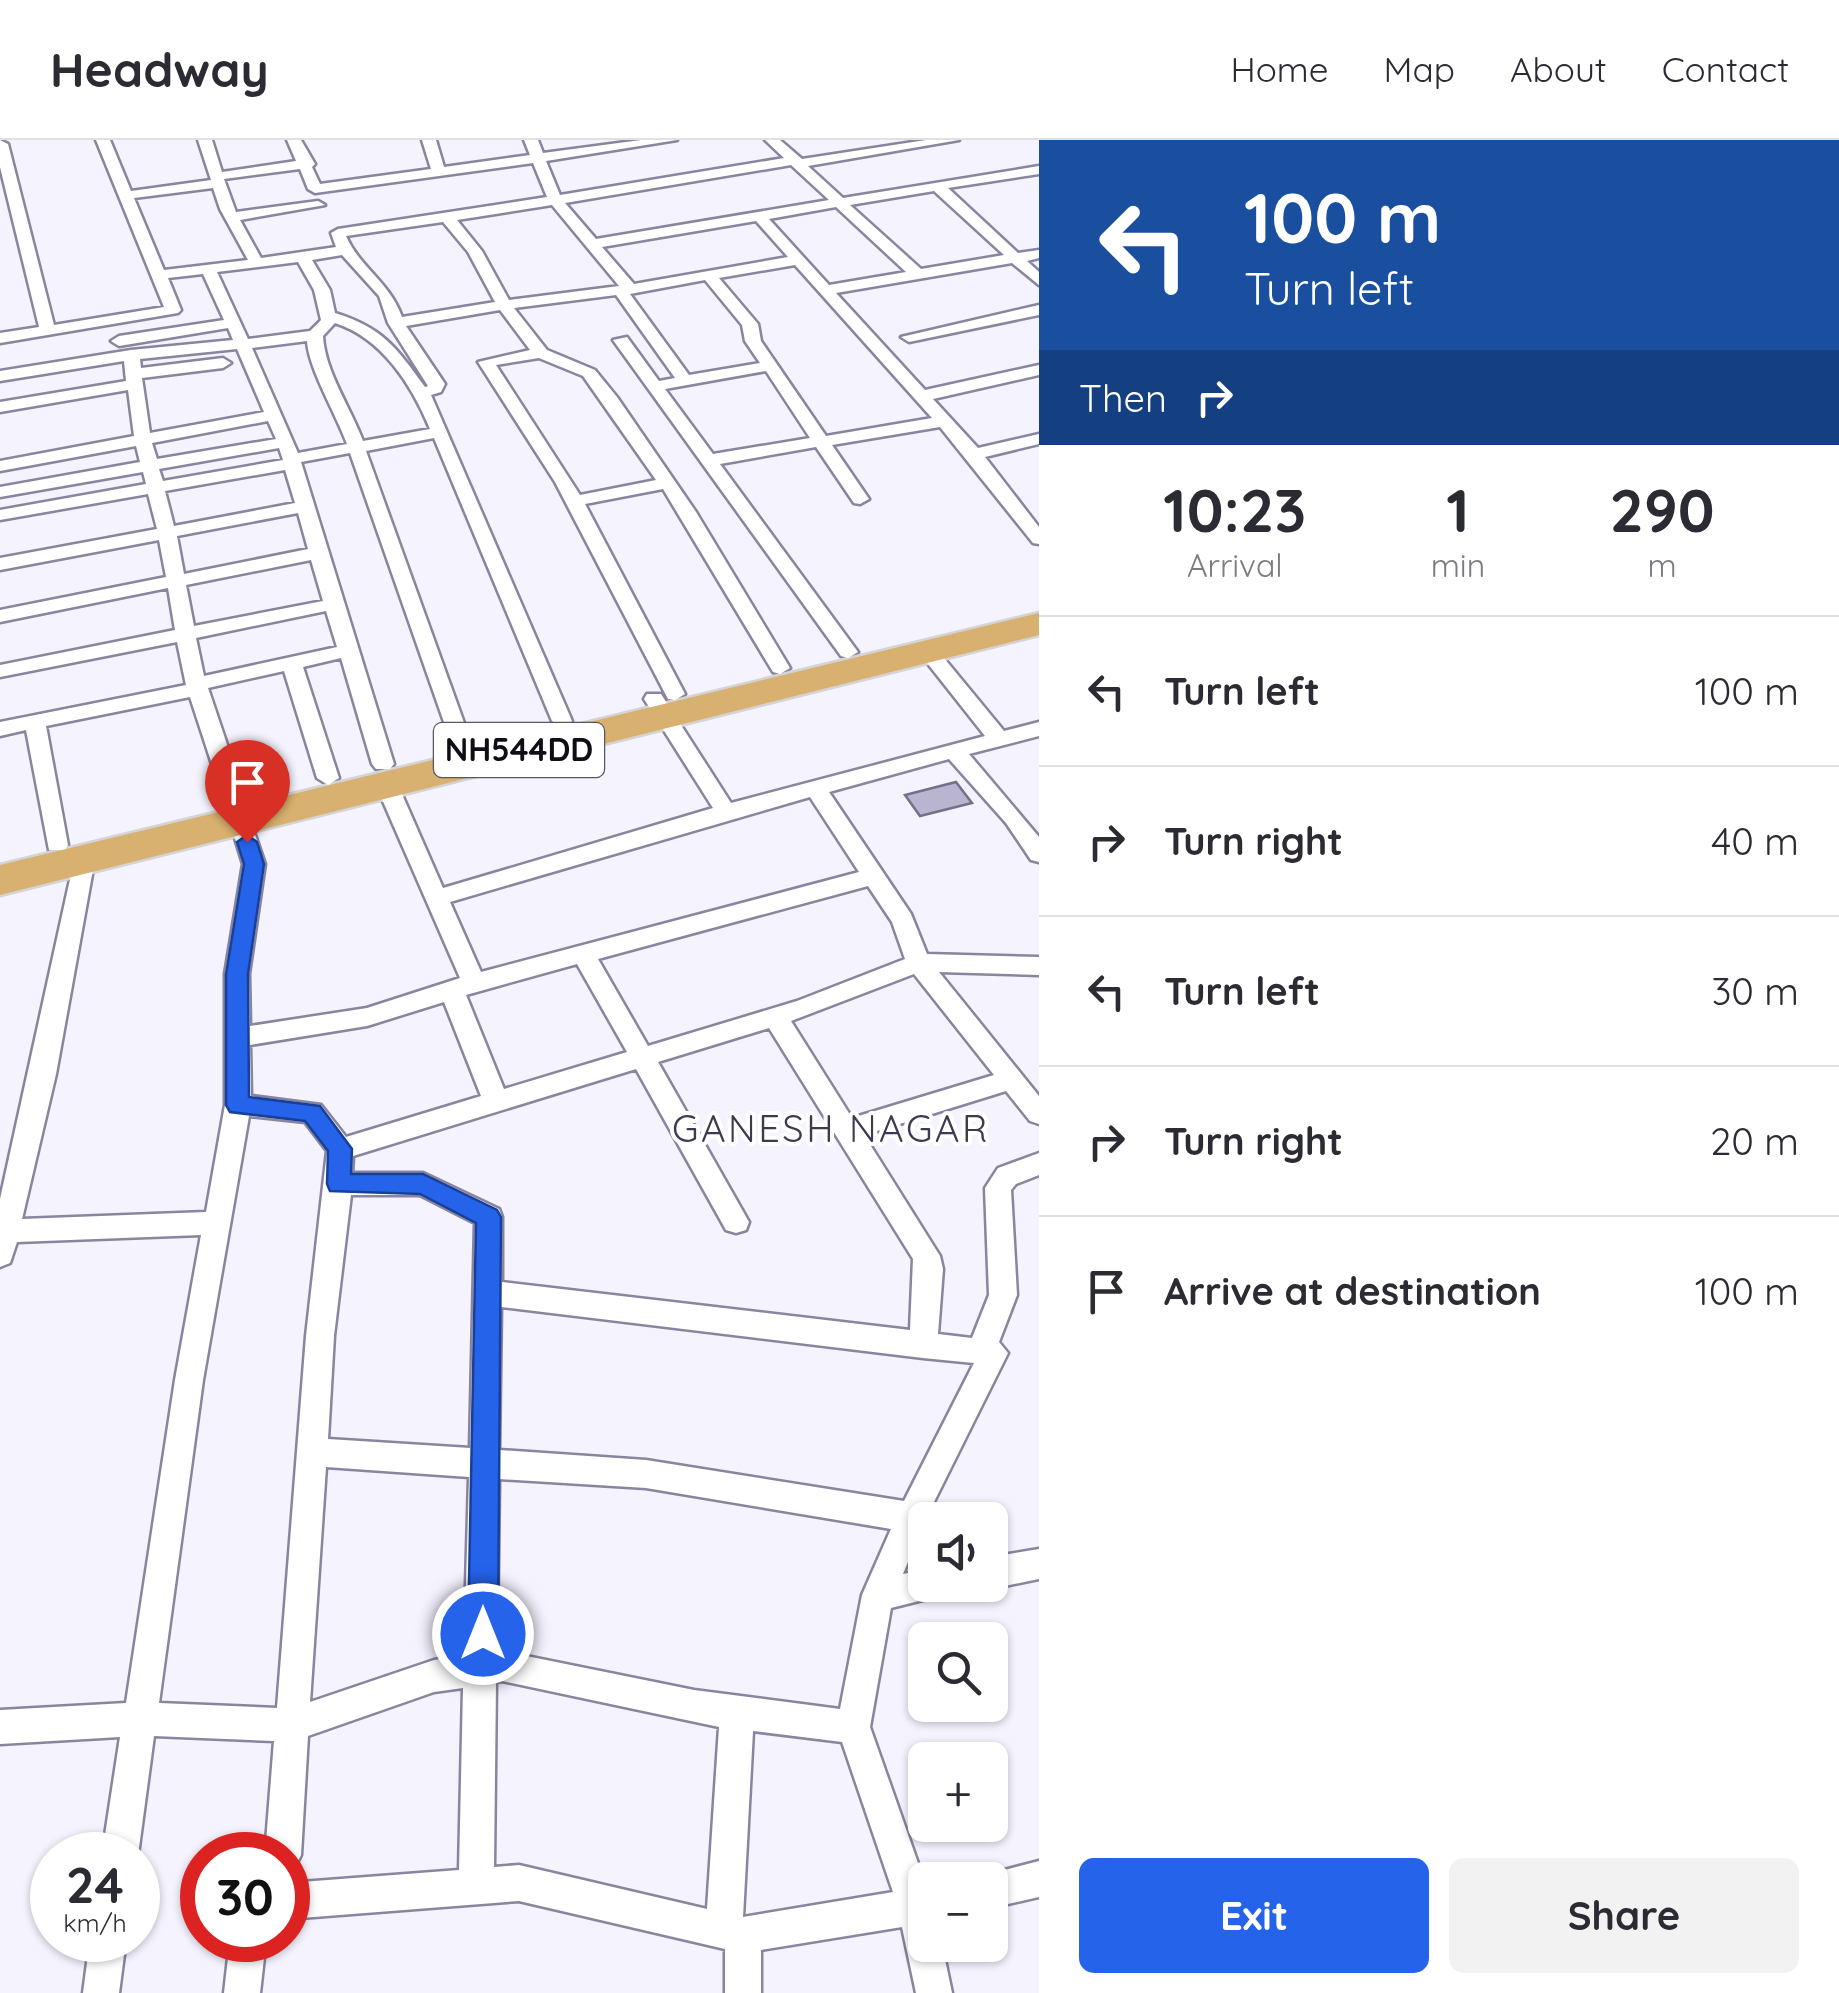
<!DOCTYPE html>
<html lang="en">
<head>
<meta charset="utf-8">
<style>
  :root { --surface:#fff; --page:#f2f2f3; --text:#2b2b33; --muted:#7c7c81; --line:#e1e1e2; --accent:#2563eb }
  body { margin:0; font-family:Quicksand,sans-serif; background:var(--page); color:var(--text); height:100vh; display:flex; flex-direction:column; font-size:38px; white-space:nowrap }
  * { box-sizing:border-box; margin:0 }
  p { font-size:32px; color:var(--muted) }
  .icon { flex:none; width:55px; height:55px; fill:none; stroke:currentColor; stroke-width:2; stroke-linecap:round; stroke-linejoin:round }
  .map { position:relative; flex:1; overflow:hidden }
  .side { display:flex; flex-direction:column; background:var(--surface); width:800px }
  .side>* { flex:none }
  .hud { background:#1a4fa0; color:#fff; overflow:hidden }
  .buttons { position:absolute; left:908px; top:1362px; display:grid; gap:20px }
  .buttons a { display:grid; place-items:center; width:100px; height:100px; border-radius:15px; background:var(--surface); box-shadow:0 2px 8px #0004; font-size:50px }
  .speed { position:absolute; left:30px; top:1692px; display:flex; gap:20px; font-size:50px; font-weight:700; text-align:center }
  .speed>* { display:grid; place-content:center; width:130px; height:130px; border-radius:50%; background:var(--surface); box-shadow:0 2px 8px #0004; line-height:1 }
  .speed small { font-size:25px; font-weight:400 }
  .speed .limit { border:15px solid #d22; background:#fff; color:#111 }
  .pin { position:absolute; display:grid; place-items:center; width:85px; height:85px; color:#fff; margin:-102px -42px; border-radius:50% 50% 50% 0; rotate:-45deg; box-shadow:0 0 10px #0007 }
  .pin .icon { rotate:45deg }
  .me { position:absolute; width:110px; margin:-55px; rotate:0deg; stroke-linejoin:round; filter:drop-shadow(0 0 8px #0008) }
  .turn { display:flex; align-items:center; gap:35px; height:210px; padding:0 40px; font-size:45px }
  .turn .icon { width:130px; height:130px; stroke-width:2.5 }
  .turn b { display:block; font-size:70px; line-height:85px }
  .then { display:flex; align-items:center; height:95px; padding:0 40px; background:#0003; gap:20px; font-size:38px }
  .eta { display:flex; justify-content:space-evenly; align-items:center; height:170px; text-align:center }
  .eta b { font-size:60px; font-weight:700; line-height:70px }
  .button { display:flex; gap:20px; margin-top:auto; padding:20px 40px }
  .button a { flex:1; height:115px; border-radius:15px; background:var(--accent); color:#fff; font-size:40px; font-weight:700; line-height:115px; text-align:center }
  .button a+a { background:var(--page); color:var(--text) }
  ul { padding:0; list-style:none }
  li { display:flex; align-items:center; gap:30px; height:150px; padding:0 40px; border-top:2px solid var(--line) }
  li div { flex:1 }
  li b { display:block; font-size:38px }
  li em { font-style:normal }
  header { display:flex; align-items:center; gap:60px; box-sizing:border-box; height:140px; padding:0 50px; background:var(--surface); border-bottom:2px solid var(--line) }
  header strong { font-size:48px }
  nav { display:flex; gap:55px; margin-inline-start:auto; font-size:35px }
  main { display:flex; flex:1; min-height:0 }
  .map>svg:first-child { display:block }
  .building { fill:#b9b4cf; stroke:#757089; stroke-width:2.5 }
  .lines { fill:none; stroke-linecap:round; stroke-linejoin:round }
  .street-casing { stroke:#89859e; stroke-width:5 }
  .highway-casing { stroke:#d4d3d5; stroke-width:5 }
  .street { fill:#fff; fill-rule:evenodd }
  .highway { fill:#d8b06f; fill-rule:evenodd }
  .route { fill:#2563eb; stroke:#184099; stroke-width:2.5 }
  .labels { text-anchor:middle; stroke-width:8; stroke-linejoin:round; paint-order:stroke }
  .shield { fill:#fff; stroke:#57565c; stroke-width:2.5 }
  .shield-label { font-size:32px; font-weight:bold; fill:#0f0d16 }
  .neighbourhood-label { font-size:38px; letter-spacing:2.5px; fill:#3d394f; stroke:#fff }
</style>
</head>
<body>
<header>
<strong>Headway</strong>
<nav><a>Home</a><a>Map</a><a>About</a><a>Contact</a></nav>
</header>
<main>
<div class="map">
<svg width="1039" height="1853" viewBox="0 0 1039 1853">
  <rect width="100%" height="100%" fill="#f5f3fe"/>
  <path class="building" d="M956,642l16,21 -52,13 -15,-21z"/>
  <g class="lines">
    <defs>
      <path id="street" d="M0,0l8,4 46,181 110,-18 -68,-167h14l21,51 80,-11 -13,-40h14l10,32 74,-11 -9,-21h14l14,24 -3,3 8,17 111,-15 -9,-29h14l8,27 86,-12 -6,-15h14l5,13 98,-13h36l-131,21 14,34 224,-37 -19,-18h15l22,19 124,-19h33l-151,26 35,32 196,-32v8l-91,14 70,65 21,-3v8l-12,3 12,11v13l-27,-22 -176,30 89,97 114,-25v10l-106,24 45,49 61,-14v10l-54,13 54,70v17l-6,-1 -93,-116 -108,18 37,54 -9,5 -6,-1 -38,-56 -96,17 138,188 -10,6 -7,-2 -228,-316 14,-3 32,44 16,-3 -59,-83 -102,13 33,42 48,20 22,27 79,115 94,156 -10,6 -7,-2 -110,-183 -78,15 100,190 -10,6 -7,-1 -113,-217 -77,-120 52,-12 -30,-40 -94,16 39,58 -4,8 -10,3 141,326 -3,5 -7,2 -10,-7 -118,-283 -68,13 106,294 -10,7 -10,-7 -102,-292 -49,9 93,302 -4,5h-14l-4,-5 -31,-106 -38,9 36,111 -11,7 -11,-7 -33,-107 -76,17 38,113 -3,5 -8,2 -11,-7 -34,-104 -144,29 22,119 -3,5h-16l-23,-120 -26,6v-14l186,-37 -9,-43 -177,35v-12l175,-35 -7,-42 -168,34v-12l166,-33 -7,-37 -159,30v-12l157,-29 -9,-35 -148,26v-10l146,-26 -3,-12 -143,25v-10l140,-25 -4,-16 -136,25v-10l134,-25 -6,-46 -128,22v-10l126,-21 -2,-20 -124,20v-10l131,-21 102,-10 -5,-12 -109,18 -8,-5 8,-5 105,-16 -21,-46 -35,4 13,32 -3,3 -178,30v-10l39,-6 -39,-160zM533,23l14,34 -209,32 -7,4 5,14 -75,11 -21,-38 85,-15 -7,-4 -82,11 -12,-33 76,-10 8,20 7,4zM791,25l38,35 -233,39 -31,-36zM213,48l7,21 28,51 -84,10 -30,-72zM934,51l70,64 -83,14 -71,-64zM552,65l67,81 -110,14 -27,-49 -25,-31zM836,67l70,65 -77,13 -60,-66zM756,81l32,36 -154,27 -32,-37zM443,82l25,30 27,50 -93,15c-13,-36 -42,-49 -56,-81zM342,115l37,41 9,27 40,63 -3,1c-29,-40 -42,-59 -90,-74l-5,-23 -18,-30zM298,122l16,28 7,30 -11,11 -62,8 -31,-67zM795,125l137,153 -106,18 -65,-95 -3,-17 -39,-46zM705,140l37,45 3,16 15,22 -71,12 -59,-81zM335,183c47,15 77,62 95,106l-67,12c-13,-35 -38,-69 -40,-105zM307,201c1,26 29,73 40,103l-49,9 -46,-105zM237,209l27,63 -114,21 -8,-55 81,-10 8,-5 -8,-5 -82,10 -1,-9zM539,218l44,18 73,104 -76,15 -84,-130zM766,231l44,67 -97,16 -48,-65zM268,281l8,18 -119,20 -5,-16zM279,308l4,12 -120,21 -4,-12zM285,330l10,33 -121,23 -9,-35zM298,373l10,36 -124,25 -7,-38zM311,420l12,41 -129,25 -8,-41zM326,471l11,36 -133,29 -8,-38z
        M1039,165v10l-130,27 -8,-5z
        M927,504l7,2 70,85 35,-9v14l-70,18 70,83v25l-8,-2 -25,-37 -57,-64 -120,33 82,122 16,40 112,3v18l-100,-3 100,124v28l-9,-3 -24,-30 -142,44 76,121 3,13 -5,65 34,4 17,-43 -4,-107 13,-20 41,-15v22l-23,9 -5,6 6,105 -18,47 9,11 -83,167 -22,54 22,-4v15h19l-5,11 -48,12 -21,119 55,156v62h17l10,48h-36l-14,-66 -141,23v43h-36v-44l-206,-48 -231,18v-36l171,-13 4,-182 -29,4 -126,44 -7,119 -6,12 -7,4v-16h-23l9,-114 -120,-5 -16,119h-36l18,-118 -120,7v-34l126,-7 49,-323 26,-145 -184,7 -7,21 -10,4v-68l76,-347h16l3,6 -39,216 -34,145 184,-7 19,-107v-131l18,-110 -14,-45 3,-5h16l17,50 -16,110 1,52 117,-18 93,-30 -85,-195 3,-5h16l3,5 46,105 270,-80 -69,-109 3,-5h14l70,109 254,-67 -68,-86zM810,657l49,75 -378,100 -31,-70zM868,746l24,36 13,37 -108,42 -149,45 -50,-87zM577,824l50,88 -123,37 -38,-94zM914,834l80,101 -142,43 -61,-97zM444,862l37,94 -135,41 -25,-32 -70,-9 -1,-51 117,-19zM769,888l144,231 -3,71 -408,-48v-65l-3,-8 -76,-36h-71l1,-17 283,-87 90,161 10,3 10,-3 3,-8 -91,-160zM249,976l56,6 22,29 -21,185 -29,372 -118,-5 44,-323zM351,1055h69l55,28 -5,225 -142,-9 6,-103zM501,1167l422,51 51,5 -70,138 -258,-41 -147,-10zM326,1327l143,10 -5,178 -30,5 -124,42zM499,1339l147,9 245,41 -29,66 -22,114 -146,-19 -197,-40zM502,1541l217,46 -12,182 -188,-44 -25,2 2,-185zM753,1591l89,11 51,150 -150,25z
        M1039,1409v30l-49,10 -9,-4h9v-28z
        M1039,1721v36l-49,11v-28l-13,-3z
        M90,1800h36l-7,53h-36z
        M230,1800h36l-6,53h-36z"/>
      <path id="highway" d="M1039,473v22l-1039,260v-30z"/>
    </defs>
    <use href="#street" class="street-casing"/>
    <use href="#highway" class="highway-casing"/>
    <use href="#street" class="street"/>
    <use href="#highway" class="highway"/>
  </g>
  <path class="route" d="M247,695l10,7 7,22 -16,110 1,123 71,9 32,43 -1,25h72l74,36 4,7 -3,417 -5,11 -10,4 -10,-4 -5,-11 8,-411 -56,-29 -90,-3 -3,-7 1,-33 -23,-30 -75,-9 -4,-7v-131l18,-110 -7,-22z"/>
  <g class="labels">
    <rect class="shield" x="434" y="583" width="170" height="54" rx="8"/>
    <g class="shield-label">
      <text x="519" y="621">NH544DD</text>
    </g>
    <g class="neighbourhood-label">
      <text x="831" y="1002">GANESH NAGAR</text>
    </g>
  </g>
</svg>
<div class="buttons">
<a><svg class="icon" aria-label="sound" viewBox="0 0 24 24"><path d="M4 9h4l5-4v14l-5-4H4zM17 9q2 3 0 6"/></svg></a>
<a><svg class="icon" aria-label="search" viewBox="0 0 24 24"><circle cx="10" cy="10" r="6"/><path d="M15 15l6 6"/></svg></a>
<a>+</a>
<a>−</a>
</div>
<div class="speed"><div>24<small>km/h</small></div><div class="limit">30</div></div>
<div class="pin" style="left:247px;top:702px;background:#d93025"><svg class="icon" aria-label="arrive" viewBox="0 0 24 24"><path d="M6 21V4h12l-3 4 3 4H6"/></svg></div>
<svg class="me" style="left:483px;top:1494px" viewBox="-20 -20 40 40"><circle r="17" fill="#2563eb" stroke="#fff" stroke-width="3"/><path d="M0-11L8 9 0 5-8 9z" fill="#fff"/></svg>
</div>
<section class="side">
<div class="hud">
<div class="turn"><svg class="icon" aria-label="left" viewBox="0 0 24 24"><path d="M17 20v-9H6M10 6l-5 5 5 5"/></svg><div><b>100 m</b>Turn left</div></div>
<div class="then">Then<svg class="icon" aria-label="right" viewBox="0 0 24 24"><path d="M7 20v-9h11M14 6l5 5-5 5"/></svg></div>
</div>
<div class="eta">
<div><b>10:23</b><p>Arrival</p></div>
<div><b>1</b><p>min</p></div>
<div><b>290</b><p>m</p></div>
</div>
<ul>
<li><svg class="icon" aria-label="left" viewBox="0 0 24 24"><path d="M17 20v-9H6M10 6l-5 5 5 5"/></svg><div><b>Turn left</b></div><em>100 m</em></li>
<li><svg class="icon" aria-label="right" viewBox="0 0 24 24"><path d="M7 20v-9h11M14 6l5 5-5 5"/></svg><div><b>Turn right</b></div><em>40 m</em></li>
<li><svg class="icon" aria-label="left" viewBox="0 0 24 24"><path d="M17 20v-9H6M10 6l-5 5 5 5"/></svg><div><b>Turn left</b></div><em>30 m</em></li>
<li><svg class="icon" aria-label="right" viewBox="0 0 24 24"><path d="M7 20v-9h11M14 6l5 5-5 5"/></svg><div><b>Turn right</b></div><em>20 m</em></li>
<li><svg class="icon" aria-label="arrive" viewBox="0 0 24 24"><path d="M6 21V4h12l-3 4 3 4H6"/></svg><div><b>Arrive at destination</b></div><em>100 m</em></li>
</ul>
<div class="button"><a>Exit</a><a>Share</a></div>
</section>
</main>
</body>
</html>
